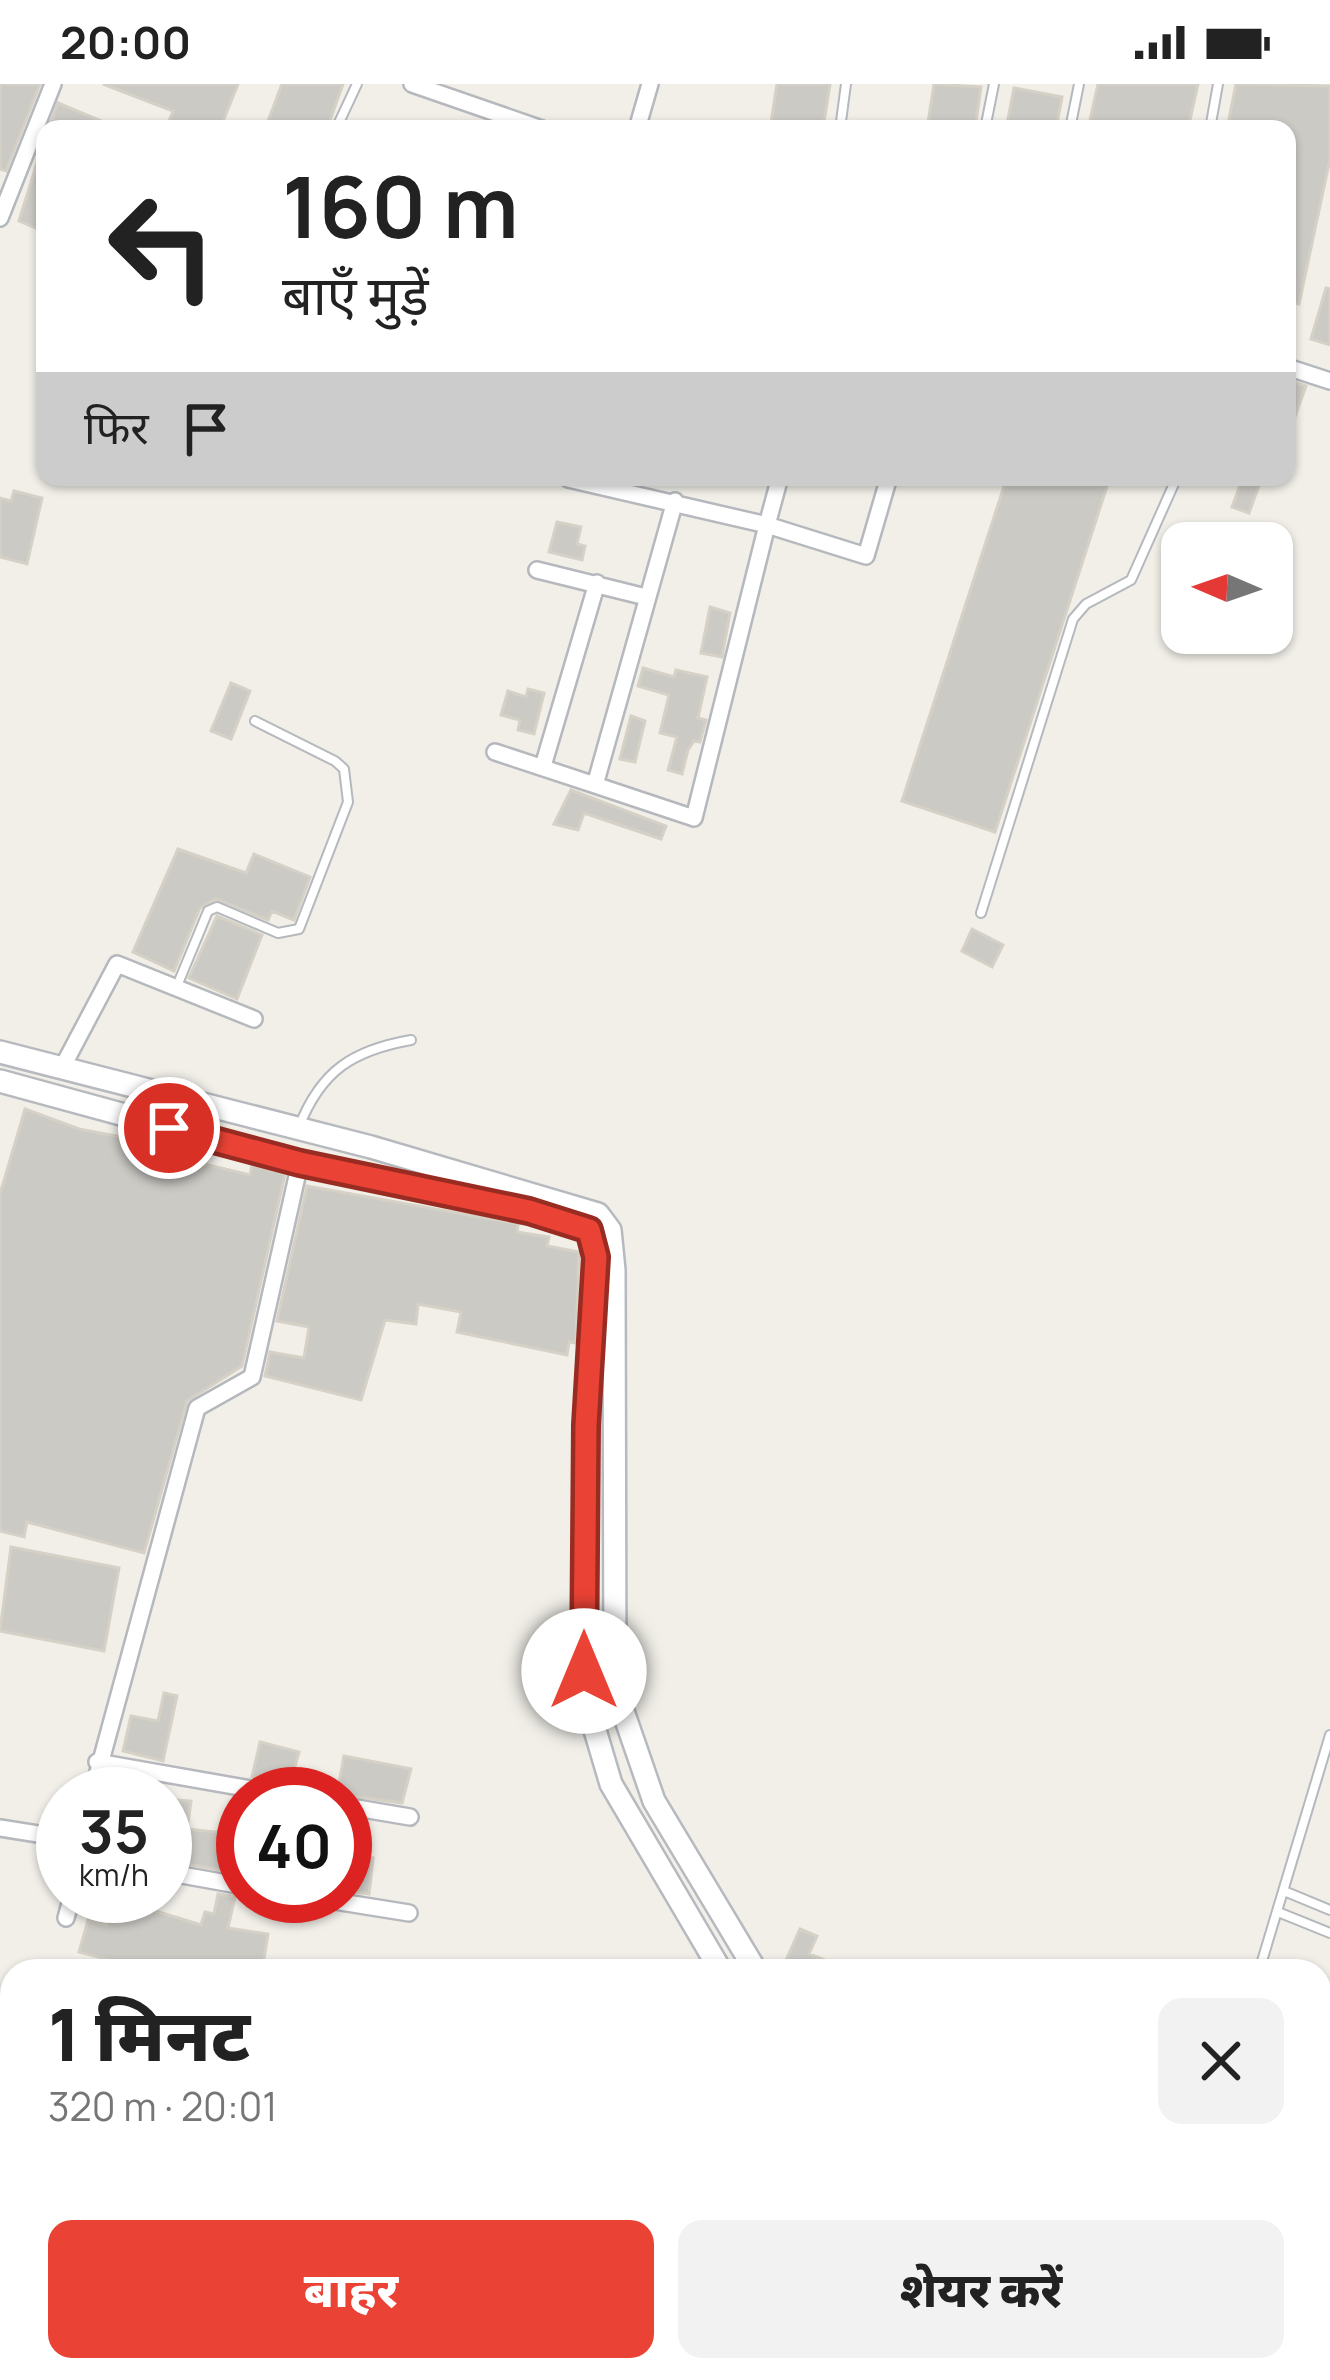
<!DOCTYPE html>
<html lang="hi">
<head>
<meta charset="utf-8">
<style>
  :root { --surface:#fff; --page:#f2f2f2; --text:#222; --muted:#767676; --accent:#ea4335 }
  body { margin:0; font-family:Manrope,"Noto Sans Devanagari",sans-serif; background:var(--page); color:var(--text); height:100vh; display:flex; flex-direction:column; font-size:45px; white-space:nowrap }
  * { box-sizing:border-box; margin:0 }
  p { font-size:39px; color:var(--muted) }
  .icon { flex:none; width:66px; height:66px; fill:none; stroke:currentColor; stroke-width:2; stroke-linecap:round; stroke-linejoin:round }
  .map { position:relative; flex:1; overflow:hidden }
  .panel { position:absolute; left:0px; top:1875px; width:1332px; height:423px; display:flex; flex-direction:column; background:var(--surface); border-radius:36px 36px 0 0; box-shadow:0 3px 9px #0004 }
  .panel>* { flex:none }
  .top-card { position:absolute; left:36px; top:36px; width:1260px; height:366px; border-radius:24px; box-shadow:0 3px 9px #0004; background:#fff; color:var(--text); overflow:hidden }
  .needle { width:78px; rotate:272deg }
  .buttons { position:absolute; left:1161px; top:438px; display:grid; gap:24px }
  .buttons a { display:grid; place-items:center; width:132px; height:132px; border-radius:24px; background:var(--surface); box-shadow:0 3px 9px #0004; font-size:60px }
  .speed { position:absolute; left:36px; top:1683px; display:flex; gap:24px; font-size:60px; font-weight:700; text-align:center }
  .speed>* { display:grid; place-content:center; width:156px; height:156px; border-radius:50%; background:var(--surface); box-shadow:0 3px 9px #0004; line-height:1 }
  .speed small { font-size:30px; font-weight:400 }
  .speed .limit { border:18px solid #d22; background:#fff; color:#111 }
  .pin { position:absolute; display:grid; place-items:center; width:102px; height:102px; color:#fff; margin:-51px; border:6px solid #fff; border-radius:50%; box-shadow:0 3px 12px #0007 }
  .me { position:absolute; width:132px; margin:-66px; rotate:0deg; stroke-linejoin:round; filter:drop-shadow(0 0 9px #0008) }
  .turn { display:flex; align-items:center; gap:42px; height:252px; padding:0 48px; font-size:54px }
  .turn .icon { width:156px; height:156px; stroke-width:2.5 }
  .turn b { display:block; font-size:84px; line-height:102px }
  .then { display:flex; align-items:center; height:114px; padding:0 48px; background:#0003; gap:24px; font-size:45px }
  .round { display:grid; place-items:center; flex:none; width:126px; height:126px; border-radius:24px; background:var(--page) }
  .overview { display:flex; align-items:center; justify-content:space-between; height:204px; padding:0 48px }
  h1 { font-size:72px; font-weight:800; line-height:90px }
  .cta { display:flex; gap:24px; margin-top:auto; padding:24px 48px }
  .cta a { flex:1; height:138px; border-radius:24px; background:var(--accent); color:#fff; font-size:48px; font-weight:800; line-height:138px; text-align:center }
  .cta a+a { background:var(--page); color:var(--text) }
  .status { display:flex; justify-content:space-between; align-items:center; height:84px; padding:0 60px; background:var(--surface); direction:ltr }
  .status svg { height:33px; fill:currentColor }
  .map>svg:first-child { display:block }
  .building { fill:#cccac5; stroke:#d6d1c6; stroke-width:3 }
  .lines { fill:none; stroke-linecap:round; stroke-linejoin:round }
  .lane-casing { stroke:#b5b8bc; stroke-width:12 }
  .street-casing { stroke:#b5b8bc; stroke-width:20 }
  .secondary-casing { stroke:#b6babf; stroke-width:26 }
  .path { stroke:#9cc7a9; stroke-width:3; stroke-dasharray:12 6; stroke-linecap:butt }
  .lane { stroke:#fff; stroke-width:8 }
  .street { stroke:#fff; stroke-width:15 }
  .secondary { stroke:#fff; stroke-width:21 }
  .route-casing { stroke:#982c22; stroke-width:30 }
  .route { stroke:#ea4335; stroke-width:21 }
</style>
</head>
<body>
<div class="status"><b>20:00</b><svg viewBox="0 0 49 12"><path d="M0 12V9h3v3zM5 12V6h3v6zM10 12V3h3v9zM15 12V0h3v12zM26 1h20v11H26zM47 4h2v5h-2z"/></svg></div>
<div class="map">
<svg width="1330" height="2296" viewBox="0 0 1330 2296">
  <rect width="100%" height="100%" fill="#f1efe8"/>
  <path class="building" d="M0,0h40l-34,87 -6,-2z
    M103,0h135l-18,45h-54l7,-18z
    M282,0h61l-16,45h-62z
    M777,0h53l-7,45h-53z
    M934,0l47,3 -6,42h-48z
    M1098,0h100l-10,45h-100z
    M1236,0l94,2v73l-31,145 -12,-2v-173h-60z
    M1014,4l48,9 -6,32h-50z
    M58,19l62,26h-72z
    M45,53v95l-26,-11z
    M1326,204l4,1v56l-19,-6z
    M1287,296l19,6 -17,47h-2z
    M1007,393h103l-115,355 -93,-31z
    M1243,393h19l-13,36 -17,-6z
    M14,407l28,7 -15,66 -27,-7v-59l11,3z
    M557,438l24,5 -4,17 8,2 -3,14 -33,-8z
    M710,523l20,6 -8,44 -21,-4z
    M643,584l31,9 2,-7 31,7 -9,41 8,2 -6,22 -6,-1 -6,9 -6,24 -14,-4 9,-33 -17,-4 9,-38 -31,-9z
    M231,599l19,8 -19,48 -20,-8z
    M528,605l16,4 -10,41 -16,-4 2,-10 -19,-5 7,-24 18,6z
    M631,632l14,5 -10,41 -15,-3z
    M571,706l95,36 -5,13 -77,-26 -6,17 -24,-6z
    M178,765l68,24 8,-19 56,23 -16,43 -22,-9 -4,9 -52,-21 -16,9 -26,63 -41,-19z
    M217,832l45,19 -25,64 -48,-21z
    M972,845l31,16 -11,22 -30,-16z
    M25,1025l54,20 95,18 -2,8 24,7 54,13 2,-10 33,9 -43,192 -55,35 -43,152 -117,-31 -3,15 -24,-6v-337z
    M307,1102l211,38 -1,8 32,5 -2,9 32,6 -3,91 -7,-1 -2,13 -110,-23 4,-20 -43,-8 -2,20 -31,-4 -24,80 -96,-24 5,-24 34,6 5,-31 -32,-6z
    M11,1463l108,21 -15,83 -104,-20z
    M164,1609l13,3 -14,65 -40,-10 8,-35 27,5z
    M260,1658l39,10 -10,36 -37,-11z
    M344,1672l67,13 -9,34 -65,-9z
    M178,1716l13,1 -4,28 56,6v39l-78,-14v-34l9,1z
    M345,1734l22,4 -3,31 -19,-2z
    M360,1773l13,1 -4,36 -14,-2z
    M218,1810l17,3 -7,31 40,6 -6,37h-111l-72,-19 9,-32 18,5 7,-29h35l-2,12 55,17 4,-13 9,2z
    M800,1845l17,7 -8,18 44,17 -70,-4z"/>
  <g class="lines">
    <defs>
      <path id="lane" d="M336,45l21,-45
        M840,45l6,-45
        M985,45l9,-45
        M1070,45l9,-45
        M1210,45l8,-45
        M981,829l92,-294 13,-15 45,-24 46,-103
        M177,902l31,-75 9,-4 61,26 21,-4 49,-127 -4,-33 -9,-8 -80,-40
        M299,1043c22,-57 55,-77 112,-87
        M1284,1807l46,19
        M1278,1828l52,21
        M1259,1887l71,-236
        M1320,2051l10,6"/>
      <path id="street" d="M412,0l130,45
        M637,45l13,-45
        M0,134l53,-134
        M1287,283l43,14
        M780,393l-13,48 99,31 23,-79
        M568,395l199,46 -73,293 -99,-33
        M537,486l109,27
        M495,668l100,33 80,-284
        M543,682l54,-183
        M62,984l55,-104 137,55
        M97,1678l182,32
        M92,1710l105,-386 55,-31 48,-214
        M345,1722l65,11
        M0,1744l63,10
        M165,1788l78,14
        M303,1812l106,17
        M66,1834l6,-22
        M1320,2268l10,4
        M687,2286l26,10
        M1071,2286l27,10
        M519,2296l3,-10
        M739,2296l4,-10
        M978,2296l3,-10"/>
      <path id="secondary" d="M0,968l371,95 227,67 12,16 4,40 1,418 39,113 102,170
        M0,997l300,82 229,48 60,19 7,27 -10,168 -2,246 8,49 19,64 110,187
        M1320,2108l10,5
        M1320,2145l10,4"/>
    </defs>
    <use href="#lane" class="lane-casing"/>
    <use href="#street" class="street-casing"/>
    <use href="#secondary" class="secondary-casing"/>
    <path class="path" d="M0,2132l12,3"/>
    <use href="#lane" class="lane"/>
    <use href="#street" class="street"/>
    <use href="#secondary" class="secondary"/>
  </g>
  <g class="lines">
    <defs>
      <path id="route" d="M169,1044l131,35 229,48 60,19 7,27 -10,168 -2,246"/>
    </defs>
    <use href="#route" class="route-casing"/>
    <use href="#route" class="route"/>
  </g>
</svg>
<div class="buttons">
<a><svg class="needle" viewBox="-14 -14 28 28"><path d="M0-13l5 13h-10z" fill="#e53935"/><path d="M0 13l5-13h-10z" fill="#767676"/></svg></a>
</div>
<div class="speed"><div>35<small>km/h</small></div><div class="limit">40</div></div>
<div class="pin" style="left:169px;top:1044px;background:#d93025"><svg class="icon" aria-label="arrive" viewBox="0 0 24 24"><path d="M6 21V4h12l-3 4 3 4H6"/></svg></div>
<svg class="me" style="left:584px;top:1587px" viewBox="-20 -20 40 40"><circle r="19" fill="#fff"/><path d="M0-13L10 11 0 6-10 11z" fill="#ea4335"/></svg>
<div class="top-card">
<div class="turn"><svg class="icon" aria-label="left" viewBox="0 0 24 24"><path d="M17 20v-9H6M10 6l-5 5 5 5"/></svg><div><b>160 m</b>बाएँ मुड़ें</div></div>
<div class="then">फिर<svg class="icon" aria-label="arrive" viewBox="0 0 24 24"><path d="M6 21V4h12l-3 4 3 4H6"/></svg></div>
</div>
<section class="panel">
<div class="overview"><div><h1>1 मिनट</h1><p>320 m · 20:01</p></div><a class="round"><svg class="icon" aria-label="close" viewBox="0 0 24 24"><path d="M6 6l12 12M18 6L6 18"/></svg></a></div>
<div class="cta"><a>बाहर</a><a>शेयर करें</a></div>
</section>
</div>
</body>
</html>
